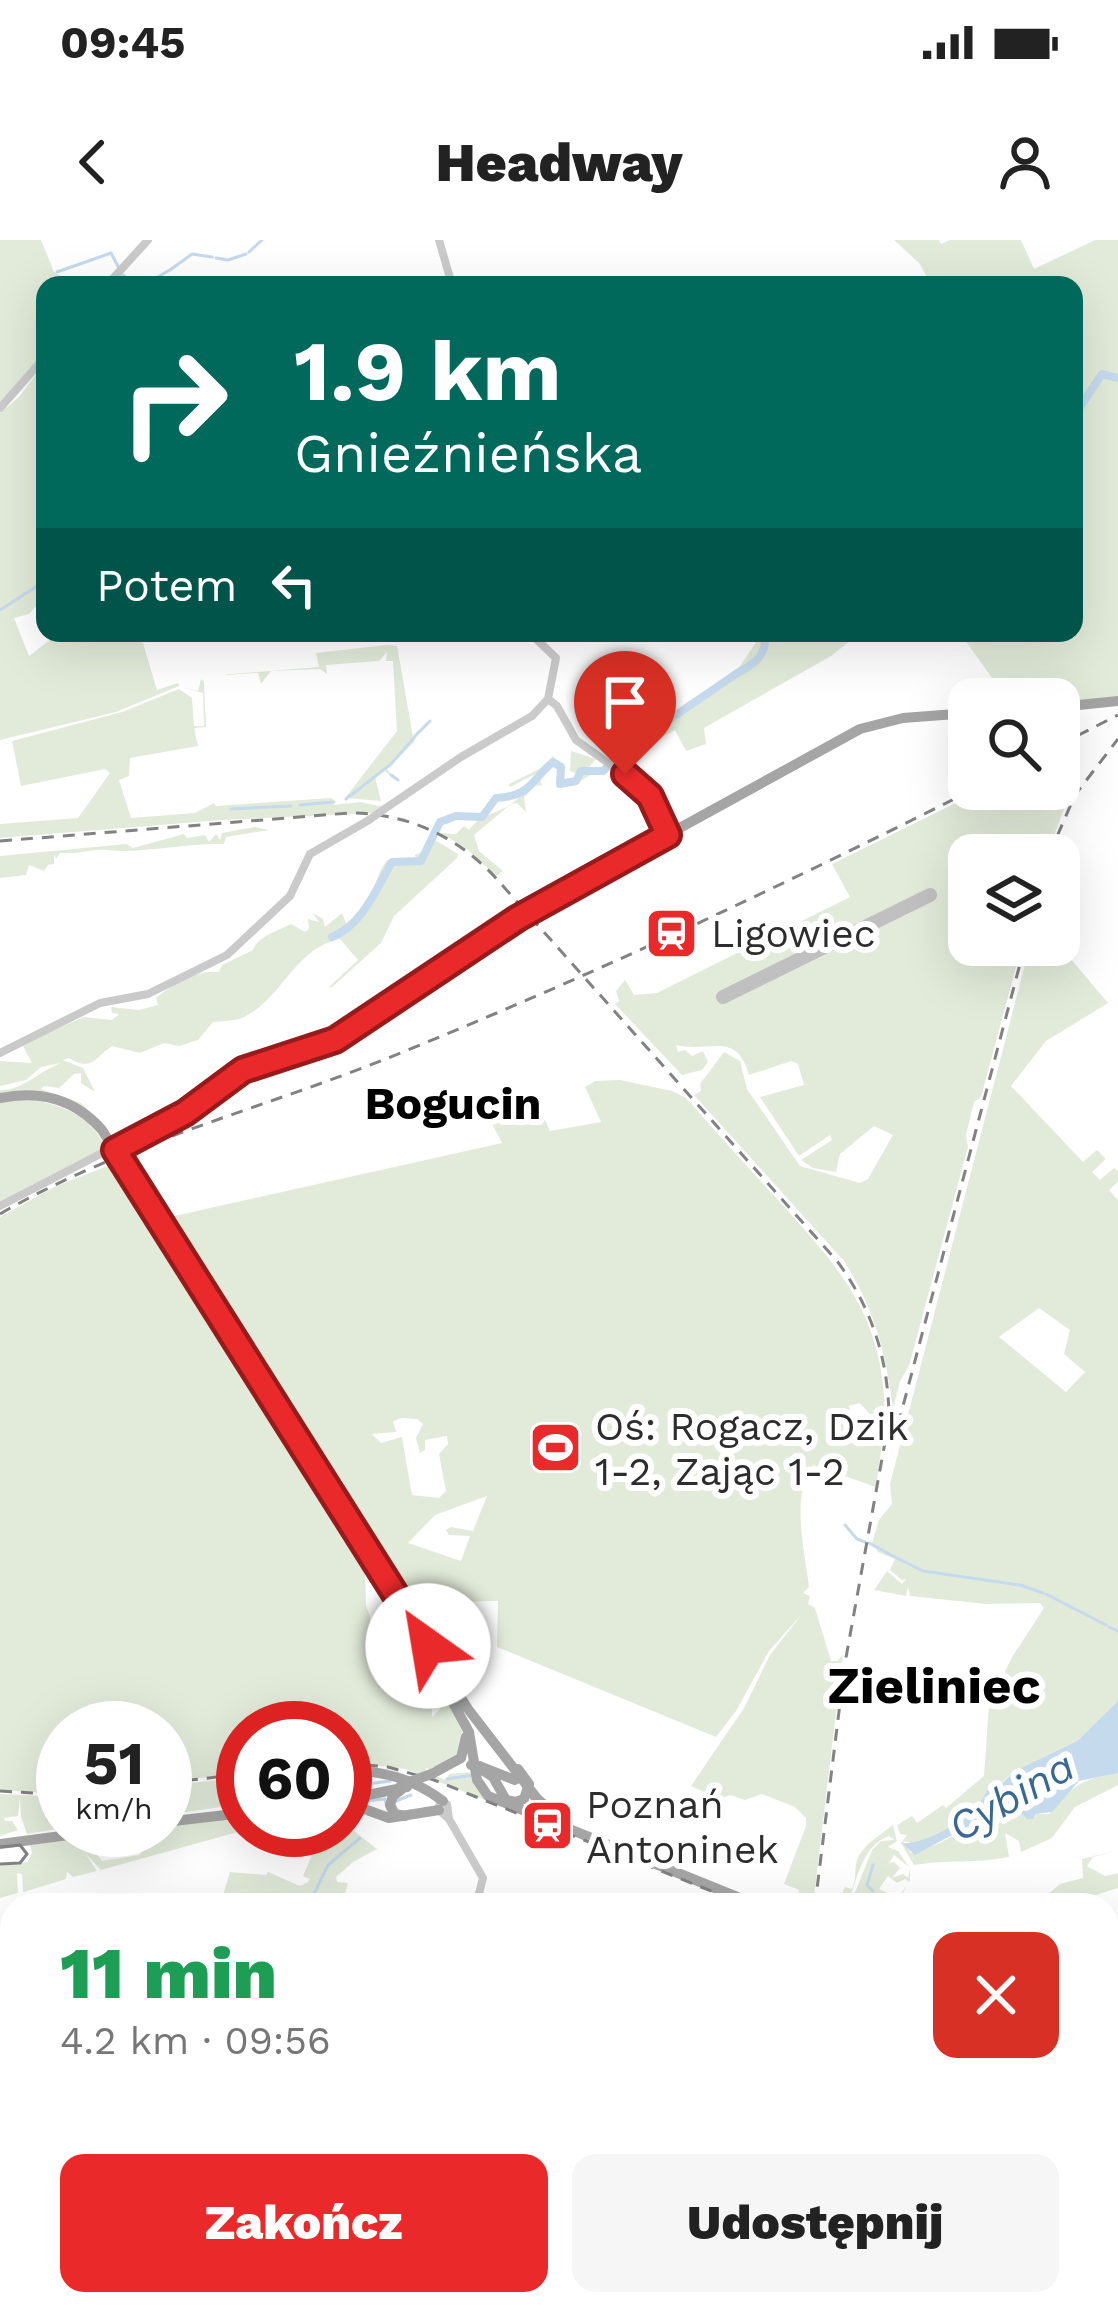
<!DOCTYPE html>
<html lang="pl">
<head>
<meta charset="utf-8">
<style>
  :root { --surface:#fff; --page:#f6f6f6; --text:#222; --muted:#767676; --accent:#ea292a }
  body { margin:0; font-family:"Work Sans",sans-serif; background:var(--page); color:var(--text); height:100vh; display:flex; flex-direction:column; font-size:45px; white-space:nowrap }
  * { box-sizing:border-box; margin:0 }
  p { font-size:39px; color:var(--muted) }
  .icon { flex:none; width:66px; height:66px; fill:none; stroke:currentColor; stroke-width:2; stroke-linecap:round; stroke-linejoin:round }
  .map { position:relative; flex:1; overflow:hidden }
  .drawer { position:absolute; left:0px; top:1653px; width:1119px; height:423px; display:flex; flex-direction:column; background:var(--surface); border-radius:36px 36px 0 0; box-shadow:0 12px 48px #0002 }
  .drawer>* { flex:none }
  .guide { position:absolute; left:36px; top:36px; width:1047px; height:366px; border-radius:24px; box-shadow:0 12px 48px #0002; background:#00695c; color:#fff; overflow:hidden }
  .tools { position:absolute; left:948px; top:438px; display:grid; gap:24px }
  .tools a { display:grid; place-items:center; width:132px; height:132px; border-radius:24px; background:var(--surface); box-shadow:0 12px 48px #0002; font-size:60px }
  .speed { position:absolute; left:36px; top:1461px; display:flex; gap:24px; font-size:60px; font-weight:700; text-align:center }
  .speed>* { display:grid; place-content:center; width:156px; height:156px; border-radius:50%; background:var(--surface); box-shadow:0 12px 48px #0002; line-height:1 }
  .speed small { font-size:30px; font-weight:400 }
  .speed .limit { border:18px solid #d22; background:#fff; color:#111 }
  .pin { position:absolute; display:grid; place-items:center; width:102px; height:102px; color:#fff; margin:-123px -51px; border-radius:50% 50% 50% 0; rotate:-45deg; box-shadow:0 0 12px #0007 }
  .pin .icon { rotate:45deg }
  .me { position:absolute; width:132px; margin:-66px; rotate:328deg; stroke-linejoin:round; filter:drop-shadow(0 0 9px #0008) }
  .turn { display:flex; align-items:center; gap:42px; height:252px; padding:0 60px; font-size:54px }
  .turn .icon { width:156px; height:156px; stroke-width:2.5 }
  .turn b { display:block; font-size:84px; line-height:102px }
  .then { display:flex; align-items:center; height:114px; padding:0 60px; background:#0003; gap:24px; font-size:45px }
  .round { display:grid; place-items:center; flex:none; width:126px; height:126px; border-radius:24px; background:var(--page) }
  .headline { display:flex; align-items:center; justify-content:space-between; height:204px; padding:0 60px }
  h1 { font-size:72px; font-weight:800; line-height:90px; color:#1e9e55 }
  .primary-button { display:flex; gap:24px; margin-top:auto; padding:24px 60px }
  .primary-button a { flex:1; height:138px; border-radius:24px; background:var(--accent); color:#fff; font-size:48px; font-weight:800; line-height:138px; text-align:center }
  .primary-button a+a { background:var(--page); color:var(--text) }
  .status { display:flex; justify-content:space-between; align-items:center; height:84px; padding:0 60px; background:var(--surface); direction:ltr }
  .status svg { height:33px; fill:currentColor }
  header { display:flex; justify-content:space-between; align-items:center; height:156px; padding:0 60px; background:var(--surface); font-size:54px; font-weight:800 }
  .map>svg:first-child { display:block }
  .green { fill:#e2ebda; fill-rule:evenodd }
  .water { fill:#c5daec }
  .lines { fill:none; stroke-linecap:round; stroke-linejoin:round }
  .stream { stroke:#c5daec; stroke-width:3 }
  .river { stroke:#c5daec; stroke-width:8 }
  .runway { stroke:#c0c0c0; stroke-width:14 }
  .minor { stroke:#cacaca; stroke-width:8 }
  .major { stroke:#a5a5a5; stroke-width:10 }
  .tram { stroke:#828282; stroke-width:3 }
  .rail { stroke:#828282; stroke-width:3; stroke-dasharray:12 9; stroke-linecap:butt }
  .minor-bridge { stroke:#cacaca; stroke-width:8 }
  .major-bridge { stroke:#a5a5a5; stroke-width:10 }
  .route-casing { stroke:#981b1b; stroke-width:30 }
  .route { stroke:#ea292a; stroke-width:21 }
  .labels { text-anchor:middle; stroke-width:12; stroke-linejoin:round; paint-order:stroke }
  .poi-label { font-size:39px; fill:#2d2d2d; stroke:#fff; text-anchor:start }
  .water-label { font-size:42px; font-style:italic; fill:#396992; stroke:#fff }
  .quarter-label { font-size:45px; font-weight:bold; fill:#000; stroke:#fff }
  .district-label { font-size:51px; font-weight:bold; fill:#000; stroke:#fff }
</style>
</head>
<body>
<div class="status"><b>09:45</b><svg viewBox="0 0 49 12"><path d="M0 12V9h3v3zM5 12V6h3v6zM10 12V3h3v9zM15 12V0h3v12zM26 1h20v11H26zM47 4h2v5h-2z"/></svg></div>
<header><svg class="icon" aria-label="back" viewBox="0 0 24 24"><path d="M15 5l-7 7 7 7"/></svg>Headway<svg class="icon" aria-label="person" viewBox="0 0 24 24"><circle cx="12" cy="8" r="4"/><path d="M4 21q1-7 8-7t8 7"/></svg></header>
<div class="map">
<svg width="1118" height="2075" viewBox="0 0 1118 2075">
  <rect width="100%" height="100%" fill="#fff"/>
  <path class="green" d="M0,0h41l13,32 23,13h-32v69l-45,52z
    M894,0h45l2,4 9,-4h71l13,29 61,-29h23v459l-59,4v-4h-52l-47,-66h114v-348h-143l-11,-21z
    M45,122v234l-16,18 -15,4 15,38 30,-23h50l34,10 14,47 21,-7 1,3 -63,26 -116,28v-327l19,-16z
    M756,393h104l-29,23 -127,72 2,16 -20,7 -11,-21 -56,31 -4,-4 125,-91 19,-28z
    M387,405l10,1 17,96 -27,27 11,12 -14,-10 -9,6 6,24 -36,-3 52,-67 -4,-70h-7l1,-9 -8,9 -53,4 1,9 -7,-5 -49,2 -10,13 -3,-11 -39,2 100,-8 -3,-14z
    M201,439l3,3 2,45 -12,1 4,18 -68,12 -1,18 -10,4 12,38 64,-5 19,-10 2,3 115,-8 5,4 -3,3 27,-3 24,5 -9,6 -153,7 -222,18v-14l78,-6 32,-45 -5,-4 -84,17 -9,-45 110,-29 57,-23 13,9 2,28h10l-1,-33 -19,-5 14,3z
    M571,511l25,8 -7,8 3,7 -20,12 -13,-1v-17l-10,-2 -9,15 2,4 -7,1 -11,11 2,15 -9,-9 -6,1 -37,31 5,16 24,20 -7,5 -28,-26 -27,-17 15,1 8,-8 5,4c11,-16 27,-16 42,-26 9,-6 27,-23 32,-34l-33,17 -1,-3 32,-16 12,-12 8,11v14l11,1 6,-8 -8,-3z
    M984,549h70l10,20 -15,40 -11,1 -2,5h-67v90h53l-41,152 -7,5 -8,33 2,12 -59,219 -9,15 -7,28c-7,-56 -19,-101 -49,-148l-150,-166 7,-4 -1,-7 24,-32 16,9 7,28 53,77 60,17 8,-4 25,-44 -19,-9 -34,28 -4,18 -23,-4 -12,-8 31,-20 -2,-5 -31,21 -39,-59 44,-12 -6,-21 -7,-3 -42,14c-13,-45 -38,-22 -73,-30l2,7 7,-2 7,6 11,-5 5,11 -6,8 -20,5 -67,-71 4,-3 -3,-10 9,-11 9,15 23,-2 193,-96 -18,-33z
    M255,587l14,3 -43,7 -2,7c-41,-1 -83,10 -116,6 -16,-2 -32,5 -48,3l-4,6 -2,-5v10l-6,1 -4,6 -15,-6 -3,10 -26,3v-22l126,-12 7,4 51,-14 3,4 18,-3 4,7 7,-8 4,6 2,-7z
    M432,598l26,16 -1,4 -63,58 -13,27 -49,44 -4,1 30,-28 -18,-21c-46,9 -57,60 -98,79 -7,3 -21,3 -29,4l-15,18 -19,6 -15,-3 -24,10 -28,-7c-17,12 -21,26 -43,12l-6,2 20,8 12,24 -14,-9v-10l-7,1 -15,14 -15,-2 -3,3 40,14 22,22 -32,-23 -71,-7v-5c22,1 39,-19 61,-27l-20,4 -15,13 -26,6v-25l32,2 -10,-19 62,-27 28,3 7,-6 -7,-1 -1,-6 28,3 19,-5 -2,-7c19,-15 39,-28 63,-26l3,-7 31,-15c4,-13 26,-20 38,-26l14,8 4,-3 -1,-10 11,3 -6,-9 10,6 2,8 17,-14 5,13c6,-10 15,-16 21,-26 8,-14 10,-29 19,-40l30,2 -2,-7 12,-5z
    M1030,705h29l49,58 -62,38 -35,45 72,76 14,-12 9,9 -14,13 8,8 14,-12 4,3v11l-9,8 9,10v501l-41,40 -62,30 -70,61 -28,12 -14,-3 8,12 29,-10 53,-30 12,-2 30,6 1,-3h13c24,-29 32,-35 69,-41v12l-43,22 -23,31 -31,14 -2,-11 -14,-8 4,24c-30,7 -62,2 -95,8l-13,-22 6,-8 -7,-1 -3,-9 15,-9 5,7 26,-18 3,3 38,-32 5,-71 23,-48 32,-49 -4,-5 -54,1 -76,-8 -2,-9 -2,9 -32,-6 13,-19 15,13 4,-5 -4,1 -12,-10 5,-11 -17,-7 -6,-9 7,-23 13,-16 -2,-20zM1039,1068l31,22 -6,24 21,18 -19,20 -67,-55z
    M620,840l52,11 14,7c31,35 62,70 94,104 65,73 105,116 105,220l-10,-2 -15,-17 -11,3 2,7 17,12 -1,5 16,6 -7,51 -63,-22c-23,32 -8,85 -4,122l-6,6 7,3 -2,8 7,4 16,53h6l6,-6 -30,250h-16l2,-15 -15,-6 22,-58v-8l-11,-11 -33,-13 -17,6 -15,-5 -10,4 -29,-13 53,-78 26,-53 32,-41 -33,37 -33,60 -20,26 -219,-90 1,-46 -50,1 -3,-4 4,-12 -45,1 -10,-4 -265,-418 34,51 7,1 332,-74 -10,-19 50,-11 8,18 51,-9 -16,-35 10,-6zM402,1178l15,1 6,5 -7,14 4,15 5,-3v-10l22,-4 1,8 -9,10 7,37 -7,7 -27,-3 -10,-58 -21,6 -9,-9 24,-2 -3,-11zM487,1256l-14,35 -22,-4 -5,3 3,5 21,1 -9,25 -53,-18 27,-28z
    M16,857c38,6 72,13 90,51l-106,56v-104z
    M113,924l11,10 249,392 -8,2 1,37 7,21 10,4 12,-3 9,35 4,-1 -2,-20 7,1 28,53 -9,13v9l10,-10 3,-10 19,35 1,17 -33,22 -6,-3v4l20,8 3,-6 23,-2 9,19 65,33 -140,-55 -61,-7v-34h-102v45l-78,9v-54h-102v66l-63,-4v-573l54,-30z
    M243,1537v24l-8,4 -56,8 -14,-5v-22z
    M0,1554l63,3v31l-36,6 -6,-17 -1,-20 -2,19 -14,2 1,3h7l6,9 -18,6z
    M243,1574l2,16 -137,38 -7,2 -16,-17 12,18 -24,6 -6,-5 -1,7 -39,12 -4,1 -1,-18 -5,-1 1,20 -18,5v-33l28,-3 4,-10 -2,-7 64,-9 1,16 7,9 38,-6 10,-25z
    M345,1584l32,25 -24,13 -17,15 1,5 11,1 -6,22h-64l-3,-6 -13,-1 -10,7h-32l10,-33 36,3 2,-3 32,14 8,-4 2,-3 -7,-3 12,-28 -3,-9h7l3,-8 -1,6 9,4 4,-11h11z
    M893,1585l4,16 -9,6 10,4 11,16 -15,-12 -5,8 5,-1 6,6 -8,10 11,-4 5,4 2,-10v14l-5,-3 -8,4 -9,-7 -9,13 19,9 10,-14 -12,21h-46l22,-55 9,-9 13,-1 -5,-4c-27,9 -32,45 -42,69h-10l8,-18 7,2c5,-12 2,-18 5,-29 6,-16 24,-25 36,-35z
    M1118,1610l-25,7 -6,9 18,10 13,-3v15l-38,12 -5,-3 4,8h-62l-2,-4 9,-4 17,3 19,-16 23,-6 -1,-19z
    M0,1727l1,3 11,-1v335h316l-6,11h-322z
    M531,2064h192l-7,11h-177z
    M794,2064h238l2,11h-254z"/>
  <path class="water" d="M1118,1461v72l-39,8 -27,31 -16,2 -3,5h-6l-6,-6h-28l-78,42 -13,-12c26,3 77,-31 85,-52l9,-2 19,-18 62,-30z"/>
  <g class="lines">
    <path class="stream" d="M249,12l13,-12
      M216,18l12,2 18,-6
      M170,30l22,-16 20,3
      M57,32l54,-19 9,17
      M123,35l12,10
      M144,45l24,-14
      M0,370l45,-29
      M415,496l15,-15
      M391,535l7,5
      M346,559l45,-35 23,-26
      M300,565l33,-3
      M231,569l60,-3
      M845,1285l12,14 8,3
      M869,1303l15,8
      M885,1312l38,19 97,14 23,8
      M1046,1354l60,31
      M1109,1387l9,4
      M447,1539l27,-4
      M345,1542l10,-1
      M345,1547l45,-6
      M364,1561l21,-2 4,15
      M396,1561l15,-6
      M239,1565l4,-1
      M873,1651l-6,-6 6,-20
      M312,1658l16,-33 32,-27
      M246,1665l4,-10 50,7
      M0,1770l12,-8
      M607,2064l5,11
      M100,2075l4,-9
      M183,2075l15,-11
      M192,2075l1,-2"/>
    <path class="river" d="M1074,176l28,-42 16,4
      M332,697c31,-12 45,-50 60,-75l29,-1 19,-39 16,-6 26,1 14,-19c36,-2 34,-17 57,-36l8,5 -1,17 16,-3 5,-10h22l20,-20 113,-77c18,-10 30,-16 30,-41"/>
    <path class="runway" d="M723,757l207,-102"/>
    <path class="minor" d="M439,0l13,45
      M107,45l41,-45
      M0,168l45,-51
      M548,459l9,7 19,34 56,40 17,17 19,38
      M383,570l78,-53 71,-41 16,-17 8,-41 -26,-25
      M0,813l100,-50 48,-9 79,-39 63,-59 20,-42 59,-34
      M0,966l110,-57
      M449,1579l-11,-10 2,-7 7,2 2,15 34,59 -7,27
      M1107,1822l11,-5
      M323,2075l6,-11
      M791,2075l10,-11"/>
    <path class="major" d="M1059,467l59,-6
      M625,618l235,-129 43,-11 66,-5
      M532,669l96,-54
      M250,826l85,-26 186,-124
      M0,858c39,-8 75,1 102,32l366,579 71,92
      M112,911l73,-38 40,-32 27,-16
      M424,1410l45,82 8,48 11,16 269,109
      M479,1526l36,14
      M345,1530c39,1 67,8 98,31
      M437,1531l24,-13 5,-21
      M484,1531l9,6 13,23 10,2 8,-3
      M401,1550l-8,6 -3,9 5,9 10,2
      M534,1556l31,26
      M348,1559l59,-12
      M345,1562l44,16 50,-8
      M165,1582l78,-9
      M0,1604l107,-14
      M1107,1744l11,-4"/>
    <path class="tram" d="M0,1607l20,-2 7,9 -7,9 -20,1"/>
    <path class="rail" d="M1059,505l59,-30
      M0,601l349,-28c57,0 106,22 145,63l343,385c35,47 52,100 52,159l-44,243 -30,242
      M1049,615l26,-60 43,-56
      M0,974c118,-69 261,-105 388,-156 199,-80 394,-172 586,-269
      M898,1185l127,-480
      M345,1523l43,4 46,13 312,125
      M165,1543l78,-9
      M0,1551l63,4
      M1107,1792h11
      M1107,1816l11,-5
      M718,2075l6,-11
      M752,2075l5,-11
      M777,2075l13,-11"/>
    <path class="minor-bridge" d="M369,580l14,-10"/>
    <path class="major-bridge" d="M521,676l11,-7
      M471,1525l8,1
      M518,1529l11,15 -5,15
      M401,1545l33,-12"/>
  </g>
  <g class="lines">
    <defs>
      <path id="route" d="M428,1406l-313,-496 70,-37 58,-43 92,-30 183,-122 150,-83 -18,-39 -25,-22"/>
    </defs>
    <use href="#route" class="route-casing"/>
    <use href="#route" class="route"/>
  </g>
  <defs>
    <symbol id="station-square" viewBox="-11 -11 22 22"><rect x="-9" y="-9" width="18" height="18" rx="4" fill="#ea292a" stroke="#fff"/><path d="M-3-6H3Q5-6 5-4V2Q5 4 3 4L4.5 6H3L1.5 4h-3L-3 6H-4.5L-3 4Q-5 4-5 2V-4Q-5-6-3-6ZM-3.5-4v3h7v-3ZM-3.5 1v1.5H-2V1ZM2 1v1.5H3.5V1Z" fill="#fff"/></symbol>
    <symbol id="stadium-square" viewBox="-11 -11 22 22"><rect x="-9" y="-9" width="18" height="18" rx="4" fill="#ea292a" stroke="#fff"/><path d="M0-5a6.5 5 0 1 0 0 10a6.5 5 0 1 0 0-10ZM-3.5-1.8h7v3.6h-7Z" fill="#fff"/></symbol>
  </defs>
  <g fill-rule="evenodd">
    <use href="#station-square" x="642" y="664" width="59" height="59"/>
    <use href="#stadium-square" x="526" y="1178" width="59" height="59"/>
    <use href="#station-square" x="518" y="1556" width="59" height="59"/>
  </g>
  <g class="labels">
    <g class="poi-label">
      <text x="711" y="707">Ligowiec</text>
      <text x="595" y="1200">Oś: Rogacz, Dzik<tspan x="595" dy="45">1-2, Zając 1-2</tspan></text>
      <text x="586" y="1578">Poznań<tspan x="586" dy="45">Antoninek</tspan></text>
    </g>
    <g class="water-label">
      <text transform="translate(1011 1556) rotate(-30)" y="15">Cybina</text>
    </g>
    <g class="quarter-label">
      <text x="453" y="879">Bogucin</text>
    </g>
    <g class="district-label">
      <text x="934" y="1463">Zieliniec</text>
    </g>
  </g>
</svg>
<div class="tools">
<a><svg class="icon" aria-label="search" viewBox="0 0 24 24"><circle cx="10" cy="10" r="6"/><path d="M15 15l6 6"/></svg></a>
<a><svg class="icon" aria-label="layers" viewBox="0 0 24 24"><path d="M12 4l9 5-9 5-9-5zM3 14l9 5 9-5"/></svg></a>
</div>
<div class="speed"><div>51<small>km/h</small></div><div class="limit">60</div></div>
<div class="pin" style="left:625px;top:534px;background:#d93025"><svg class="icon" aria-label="arrive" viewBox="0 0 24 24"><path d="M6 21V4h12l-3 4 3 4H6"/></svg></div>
<svg class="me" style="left:428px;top:1406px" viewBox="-20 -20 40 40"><circle r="19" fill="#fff"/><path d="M0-13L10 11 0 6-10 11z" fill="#ea292a"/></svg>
<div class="guide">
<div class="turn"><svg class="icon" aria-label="right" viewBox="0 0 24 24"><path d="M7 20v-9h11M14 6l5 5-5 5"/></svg><div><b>1.9 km</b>Gnieźnieńska</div></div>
<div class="then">Potem<svg class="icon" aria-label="left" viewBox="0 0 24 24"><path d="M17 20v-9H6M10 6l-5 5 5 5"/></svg></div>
</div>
<section class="drawer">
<div class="headline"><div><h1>11 min</h1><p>4.2 km · 09:56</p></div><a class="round" style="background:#d93025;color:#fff"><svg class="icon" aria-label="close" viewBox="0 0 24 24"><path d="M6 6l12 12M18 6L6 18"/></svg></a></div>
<div class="primary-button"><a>Zakończ</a><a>Udostępnij</a></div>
</section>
</div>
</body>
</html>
